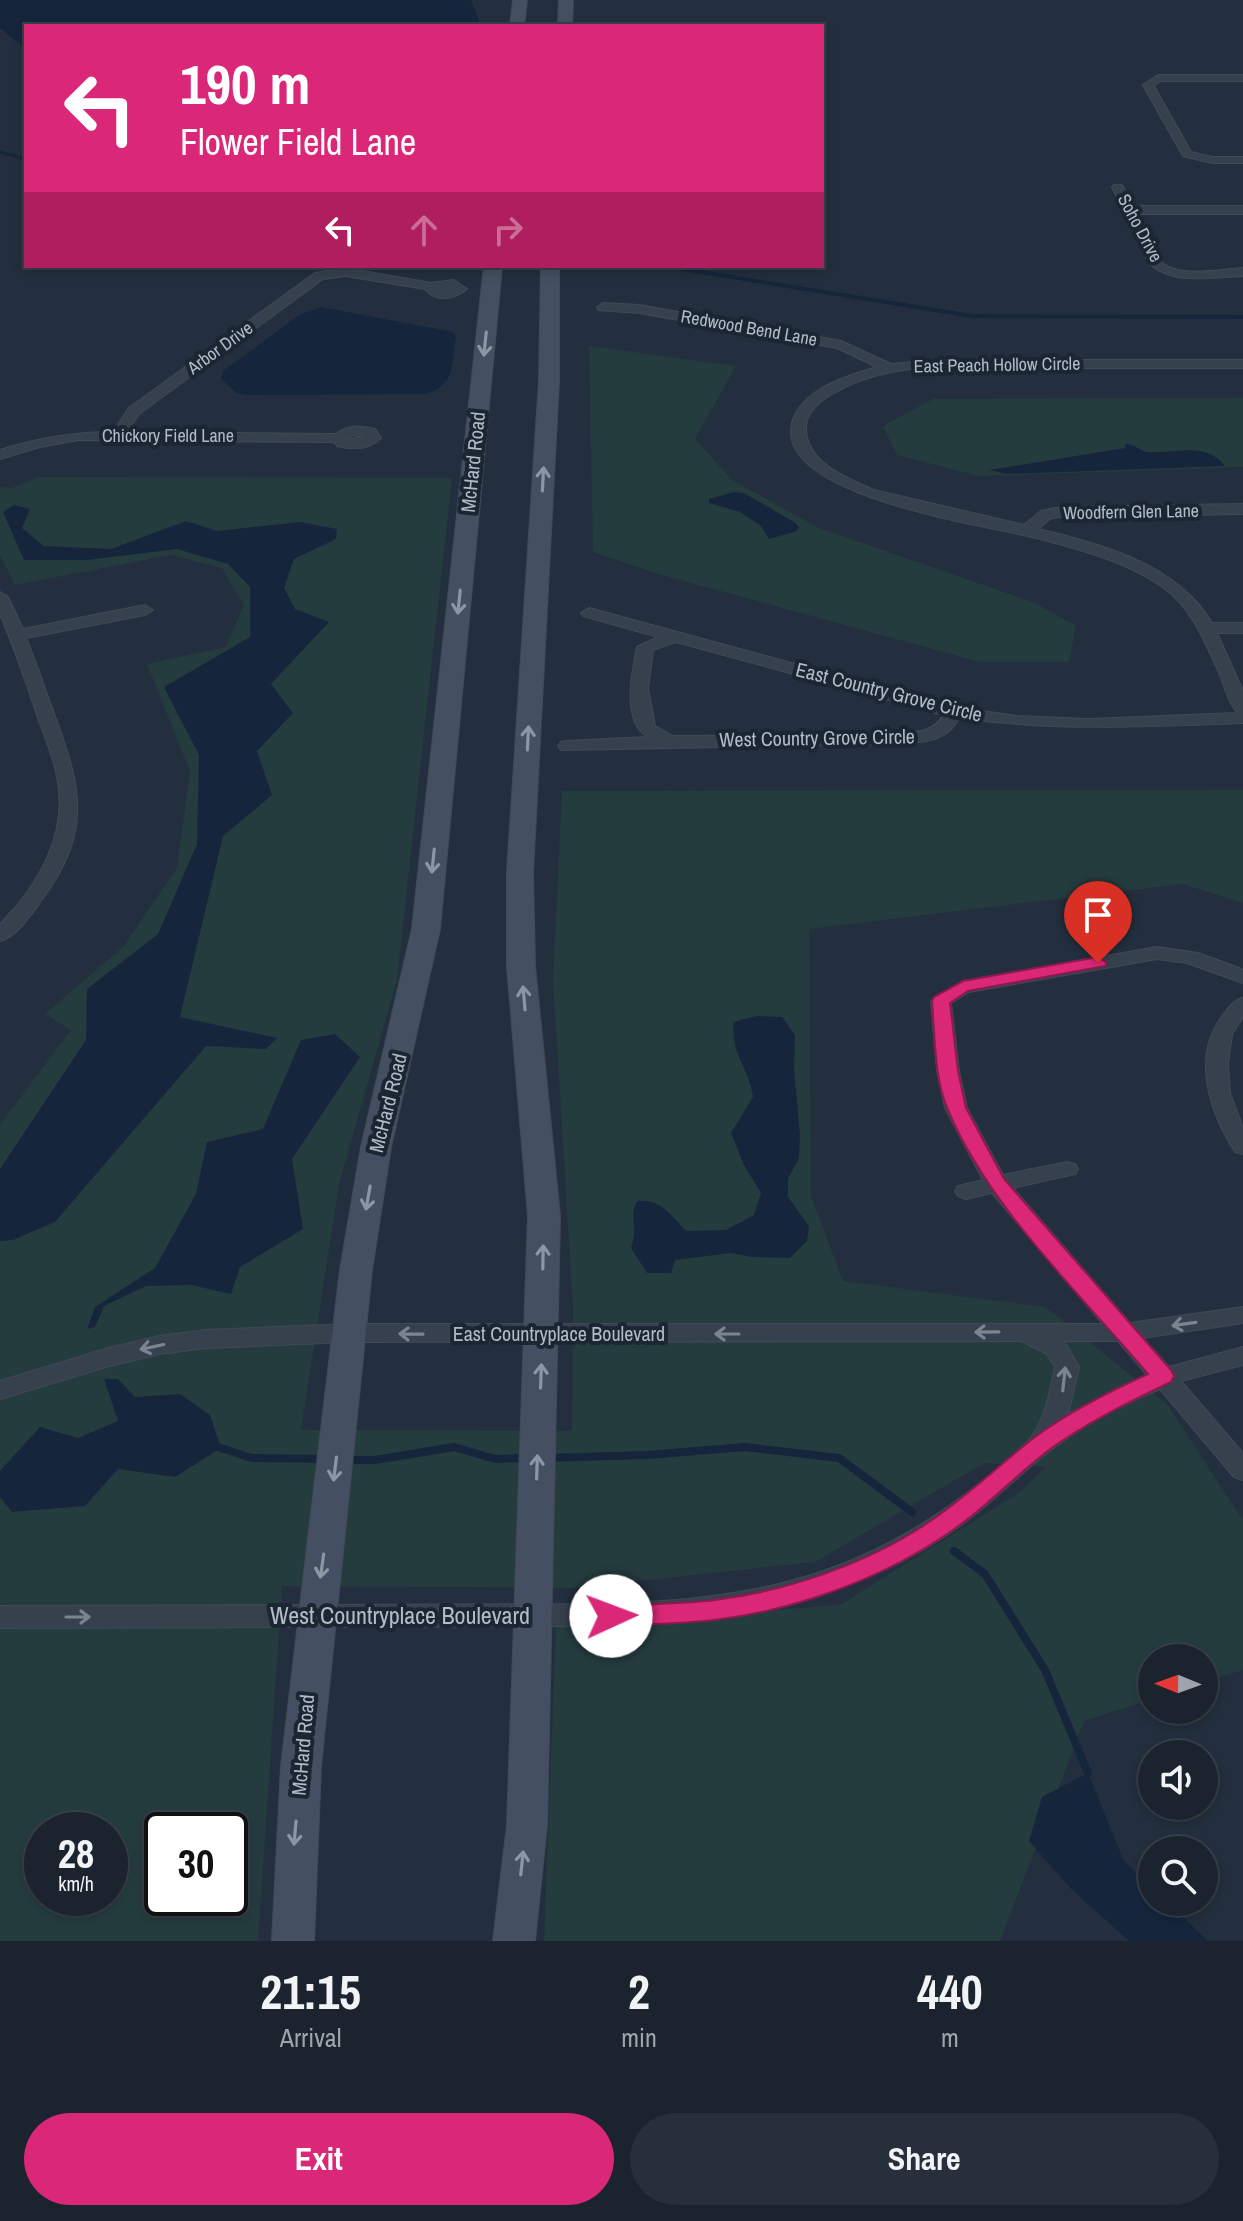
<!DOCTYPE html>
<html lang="en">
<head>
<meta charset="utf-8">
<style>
  :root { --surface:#1a232e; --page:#272f3a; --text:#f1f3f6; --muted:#9fa4aa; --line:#38404a; --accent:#db2777 }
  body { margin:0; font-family:"Archivo Narrow",sans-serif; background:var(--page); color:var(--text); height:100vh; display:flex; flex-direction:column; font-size:30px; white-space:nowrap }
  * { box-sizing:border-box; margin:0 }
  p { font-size:26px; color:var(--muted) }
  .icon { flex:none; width:44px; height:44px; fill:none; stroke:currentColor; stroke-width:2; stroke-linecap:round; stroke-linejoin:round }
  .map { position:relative; height:1941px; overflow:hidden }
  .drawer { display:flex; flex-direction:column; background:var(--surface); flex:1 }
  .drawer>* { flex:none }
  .top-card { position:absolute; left:24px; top:24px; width:800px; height:244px; border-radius:0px; box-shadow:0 4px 12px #0003,0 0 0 2px var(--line); background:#db2777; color:#fff; overflow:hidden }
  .needle { width:52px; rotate:271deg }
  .controls { position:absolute; left:1138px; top:1644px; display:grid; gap:16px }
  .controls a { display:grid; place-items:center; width:80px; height:80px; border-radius:50%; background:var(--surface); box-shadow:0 4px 12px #0003,0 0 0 2px var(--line); font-size:40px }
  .speed { position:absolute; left:24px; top:1812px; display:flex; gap:16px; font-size:40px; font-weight:700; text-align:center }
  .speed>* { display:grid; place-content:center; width:104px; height:104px; border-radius:50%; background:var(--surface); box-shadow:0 4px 12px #0003,0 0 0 2px var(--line); line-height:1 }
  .speed small { font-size:20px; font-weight:400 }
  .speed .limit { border:4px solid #111; border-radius:12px; background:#fff; color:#111 }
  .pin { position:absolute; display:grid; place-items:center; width:68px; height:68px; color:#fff; margin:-82px -34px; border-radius:50% 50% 50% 0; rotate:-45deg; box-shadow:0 0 8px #0007 }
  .pin .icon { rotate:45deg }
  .me { position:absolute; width:88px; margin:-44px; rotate:88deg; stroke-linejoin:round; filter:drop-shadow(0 0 6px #0008) }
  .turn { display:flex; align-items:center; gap:28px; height:168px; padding:0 24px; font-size:36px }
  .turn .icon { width:104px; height:104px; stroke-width:2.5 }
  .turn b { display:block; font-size:56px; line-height:68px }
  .lanes { display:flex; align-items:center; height:76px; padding:0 24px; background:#0003; justify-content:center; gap:40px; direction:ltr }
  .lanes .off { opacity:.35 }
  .eta { display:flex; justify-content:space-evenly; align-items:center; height:136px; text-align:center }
  .eta b { font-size:48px; font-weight:800; line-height:56px }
  .primary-button { display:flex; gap:16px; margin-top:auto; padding:16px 24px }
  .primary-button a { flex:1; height:92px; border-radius:48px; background:var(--accent); color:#fff; font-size:32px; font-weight:800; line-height:92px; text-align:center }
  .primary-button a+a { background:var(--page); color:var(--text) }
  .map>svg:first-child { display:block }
  .green { fill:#253c3f; fill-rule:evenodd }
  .water { fill:#15263c }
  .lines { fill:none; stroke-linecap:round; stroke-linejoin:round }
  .stream-far2 { stroke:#15263c; stroke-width:3 }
  .stream-far1 { stroke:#15263c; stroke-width:4 }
  .stream { stroke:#15263c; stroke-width:8 }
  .street-casing { stroke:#404a56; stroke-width:2 }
  .secondary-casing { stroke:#404a56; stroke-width:2 }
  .street { fill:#37414e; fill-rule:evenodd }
  .secondary { fill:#445061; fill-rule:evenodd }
  .oneway { stroke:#8c96a5 }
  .oneway2 { stroke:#7b8592 }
  .route { fill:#db2777; stroke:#8e194d; stroke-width:2 }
  .labels { text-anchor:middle; stroke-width:8; stroke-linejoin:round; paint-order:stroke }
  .far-street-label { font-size:18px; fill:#b2bcc9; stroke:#1c2632 }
  .street-label { font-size:20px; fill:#b2bcc9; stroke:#1c2632 }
  .near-street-label { font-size:24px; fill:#b2bcc9; stroke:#1c2632 }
</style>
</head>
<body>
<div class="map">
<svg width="1243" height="1941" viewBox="0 0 1243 1941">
  <rect width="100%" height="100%" fill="#232f3e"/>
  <path class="green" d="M589,346l147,20 -41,73 37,41 87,48 216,75 41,23 -7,36h-89l-321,-88 -66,-22z
    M1243,398v69l-264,9 -82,-21 -14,-29 50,-27z
    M38,477l414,1 -55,502 -58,204 -38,246 271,1 1,-124 -20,-328 9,-188 681,-1v113l-60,-19 -374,45 2,267 32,85 202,26 121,96 77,117v150l-39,12v-24h-52v41l-68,22 -84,220h-456l12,-314 284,-22 180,-113 26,-25 -62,-4 -169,99 -243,26 -290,-2 -24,355h-258v-816l71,-95 -26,-16 78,-67 54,-79 13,-97 -43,-107 79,-17 18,-42 -22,-37 -51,-13 -156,30 -15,-30v-68l12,1zM42,1830h68v68h-68zM162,1830h68v68h-68z"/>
  <path class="water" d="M0,0h471l10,26h-455v23l-26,-21z
    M321,307l132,25 3,5c-5,28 0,49 -31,57l-178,1 -10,-2 -16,-14 2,-8 76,-56z
    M1126,444c10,0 13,7 22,8 29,2 57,-11 77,14l-218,8 -18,-4 136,-22z
    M734,492l10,1 50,29 5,5 -2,4 -28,8 -8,-13 -21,-14 -31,-9v-4z
    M14,505l16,4 -8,19 22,18 67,3 75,-28 31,10 83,-9 37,7 -1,10 -42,20 -10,29 11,21 34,13 -58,62 22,29 -36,38 15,44 -49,41 -43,181 97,21 -11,11 -60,-3 -151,176 -42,18 -13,1v-72l86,-129 1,-51 71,-55 39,-90 2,-89 -35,-68 86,-50v-50l-22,-23 -51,-15 -90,11h-63l-21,-48z
    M756,1016l26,1 13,18 -1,32 6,69 -1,22 -11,21v18l21,29 -2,15 -17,17 -38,-1 -21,-4 -56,7 -4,13h-24l-16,-25c8,-20 -3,-32 6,-47 24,-3 34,14 49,30l40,-1 28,-15 7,-22 -17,-28 -13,-32 22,-36c-4,-31 -23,-42 -19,-75z
    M335,1034l25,23 -68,102 11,70 -63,38 -9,27 -40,-9 -45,1 -42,20 -9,21 -8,2 8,-22 60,-39 41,-74 11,-52 56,-13 38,-89z
    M104,1379h14l17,18 45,-3 30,21 11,33 -46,29 -57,-8 -33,37 -73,6 -12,-15v-26l40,-44 38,11 40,-17z
    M1088,1773l36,88 28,27v14h15l41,39h-79l-59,-53 -41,-47 13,-44z"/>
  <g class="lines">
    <path class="stream-far2" d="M0,152l26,7"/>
    <path class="stream-far1" d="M663,266l309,50 271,1"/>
    <path class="stream" d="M221,1448l31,10 72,1
      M548,1458l99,-3 98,-8 94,11 73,54
      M347,1460h28l79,-13 41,12 30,-1
      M954,1551l31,23 60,96 43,103"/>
    <defs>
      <path id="street" d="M1158,75h85v6h-83l-6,5 37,66 21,5h31v6h-31l-29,-7 -40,-71z
        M1114,185h8l11,21h110v8h-106c7,14 13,35 23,47 17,18 61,8 83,7v8c-30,1 -72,10 -95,-14l-36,-75z
        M346,268l85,15 23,-3 13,9c-12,10 -30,14 -42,0l-79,-13 -23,3 -184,135 -12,18 208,2c13,-9 25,-9 40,-5l6,9c-12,12 -28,12 -44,8l-3,-4 -256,-2 -38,7 -40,12v-9c38,-12 73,-18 113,-18l16,-24 186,-135zM352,435l14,2 -20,2z
        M603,303l36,2 202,36 50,23 45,-4h307v8c-73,0 -146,0 -219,0 -42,0 -86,-4 -127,3 -26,4 -93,25 -91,58 1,35 42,49 68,61l150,35 17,-14 19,-4 183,-3v10l-183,3 -9,1 -13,11c63,15 139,35 174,94h31v10h-26l26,58v32c-96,4 -189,8 -284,-5 -13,26 -40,24 -65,26l-333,6 -3,-4 3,-4 6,-1 81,-4c-27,-15 -16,-65 -11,-90l21,-10 -75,-21 -2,-3 8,-5 365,99 63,9 71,3 150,-6c-9,-9 -13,-25 -18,-38 -15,-33 -28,-68 -59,-89 -36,-25 -83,-37 -125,-48 -43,-12 -279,-43 -241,-123 14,-28 54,-40 82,-48l-40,-19 -198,-35 -41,-3 -1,-3zM676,642l267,73c-10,19 -30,17 -49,19l-221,2 -18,-10 -7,-38 5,-38z
        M0,592l8,5 15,32 122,-24 8,5 -8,5 -119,23c11,27 20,54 30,81 26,72 35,113 -13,179 -10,14 -26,39 -43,43v-17c39,-39 69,-91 57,-148 -4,-22 -14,-42 -21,-64 -11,-33 -22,-65 -36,-98z
        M1157,947l41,6 41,15 4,2v13l-56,-20 -30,-4 -188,33 -18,11 8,68 8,37 36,67 64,-13 8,2 3,5 -3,5 -62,14 117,135 113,-16v16l-100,15 26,29 74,-20v18l-62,16 62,72v27l-9,-3 -74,-88c-40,16 -78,37 -112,63 -29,23 -54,49 -84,71 -107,79 -234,99 -363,103l-601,2v-22l601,-2c140,-4 247,-22 362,-108 17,-13 58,-43 69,-60 14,-20 18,-45 23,-69l-9,-14 -25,-12 -671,1 -144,6 -46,6 -51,12 -109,33v-18l109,-33 51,-12 46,-6 144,-6h753l-111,-131 -26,6 -8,-3 -3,-5 3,-5 25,-6 -38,-72 -8,-37 -6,-70 32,-20zM1064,1341h54l29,34 -79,39 11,-47z
        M1243,998v19l-11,17 -4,30 2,29 13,35v26l-8,-2c-24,-38 -44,-93 -14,-134 6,-8 12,-18 22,-20z"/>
      <path id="secondary" d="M513,0h14l-3,26h-14z
        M559,0h14l-1,26h-14z
        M484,266h18l-62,663 -49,218 -19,123 -51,496 -7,175h-42l9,-175 59,-496 21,-123 51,-218z
        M541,266h18v115l-26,491 2,94 25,250 -13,609 -12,116h-42l14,-116 21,-609 -21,-250v-94l32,-491z"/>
    </defs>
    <use href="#street" class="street-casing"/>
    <use href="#secondary" class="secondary-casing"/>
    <use href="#street" class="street"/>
    <use href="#secondary" class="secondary"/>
  </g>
  <defs><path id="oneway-shaft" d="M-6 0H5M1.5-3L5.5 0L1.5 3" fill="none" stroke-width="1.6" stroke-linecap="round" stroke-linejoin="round" transform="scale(2)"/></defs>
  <g class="oneway">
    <use href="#oneway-shaft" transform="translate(485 344) rotate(96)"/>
    <use href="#oneway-shaft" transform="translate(543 479) rotate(-87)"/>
    <use href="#oneway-shaft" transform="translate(459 602) rotate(96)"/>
    <use href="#oneway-shaft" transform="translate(528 738) rotate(-87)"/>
    <use href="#oneway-shaft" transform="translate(433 861) rotate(96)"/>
    <use href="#oneway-shaft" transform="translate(524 998) rotate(-95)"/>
    <use href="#oneway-shaft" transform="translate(368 1198) rotate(100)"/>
    <use href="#oneway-shaft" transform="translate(543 1257) rotate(-89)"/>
    <use href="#oneway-shaft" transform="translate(541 1376) rotate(-88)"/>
    <use href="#oneway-shaft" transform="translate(537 1467) rotate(-88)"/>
    <use href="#oneway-shaft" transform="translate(335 1469) rotate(97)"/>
    <use href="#oneway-shaft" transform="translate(322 1566) rotate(98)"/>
    <use href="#oneway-shaft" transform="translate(295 1833) rotate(95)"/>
    <use href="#oneway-shaft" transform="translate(522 1863) rotate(-84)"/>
  </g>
  <g class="oneway2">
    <use href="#oneway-shaft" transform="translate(1184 1324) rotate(172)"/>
    <use href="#oneway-shaft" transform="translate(987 1332) rotate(179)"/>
    <use href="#oneway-shaft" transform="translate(411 1334) rotate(-179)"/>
    <use href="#oneway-shaft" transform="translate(727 1334) rotate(180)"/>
    <use href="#oneway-shaft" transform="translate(152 1347) rotate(168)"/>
    <use href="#oneway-shaft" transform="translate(1064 1379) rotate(-84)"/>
    <use href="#oneway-shaft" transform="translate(78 1617)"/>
  </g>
  <path class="route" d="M1098,957l9,6 -2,3 -137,25 -18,12 8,68 8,37 38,71 167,191 3,6 -3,6c-42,20 -85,41 -122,68 -37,28 -68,63 -108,88 -65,43 -150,73 -227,82 -34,4 -69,4 -103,6l-8,-3 -4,-7 4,-7 8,-3c35,-2 70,-2 104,-6 72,-9 151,-36 211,-76 38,-25 70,-56 105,-84 35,-27 77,-48 117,-66 -68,-80 -160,-168 -200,-264 -14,-32 -13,-74 -16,-109l2,-4 29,-16z"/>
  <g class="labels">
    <g class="far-street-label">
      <text transform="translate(1140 228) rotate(62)" y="6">Soho Drive</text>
      <text transform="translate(749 328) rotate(10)" y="6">Redwood Bend Lane</text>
      <text transform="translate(220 348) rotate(-36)" y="6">Arbor Drive</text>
      <text transform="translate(997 365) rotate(-1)" y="6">East Peach Hollow Circle</text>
      <text x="168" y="442">Chickory Field Lane</text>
      <text transform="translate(1131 512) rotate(-1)" y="6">Woodfern Glen Lane</text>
    </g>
    <g class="street-label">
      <text transform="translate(473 462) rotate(-84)" y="7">McHard Road</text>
      <text transform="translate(889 692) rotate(14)" y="7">East Country Grove Circle</text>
      <text transform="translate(817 738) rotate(-1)" y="7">West Country Grove Circle</text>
      <text transform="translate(388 1103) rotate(-76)" y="7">McHard Road</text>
      <text x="559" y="1341">East Countryplace Boulevard</text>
      <text transform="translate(303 1745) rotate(-85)" y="7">McHard Road</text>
    </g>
    <g class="near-street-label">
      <text x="400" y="1624">West Countryplace Boulevard</text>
    </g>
  </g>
</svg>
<div class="controls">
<a><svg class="needle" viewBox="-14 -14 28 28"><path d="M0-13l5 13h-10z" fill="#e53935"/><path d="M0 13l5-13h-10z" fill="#9fa4aa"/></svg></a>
<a><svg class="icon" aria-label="sound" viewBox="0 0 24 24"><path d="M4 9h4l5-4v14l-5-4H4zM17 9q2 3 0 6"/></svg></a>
<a><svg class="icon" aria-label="search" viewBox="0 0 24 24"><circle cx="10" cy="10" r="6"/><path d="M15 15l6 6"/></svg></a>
</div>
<div class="speed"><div>28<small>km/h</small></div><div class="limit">30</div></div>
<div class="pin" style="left:1098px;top:963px;background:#d93025"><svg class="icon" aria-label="arrive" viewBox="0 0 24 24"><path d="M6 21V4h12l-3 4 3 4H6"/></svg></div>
<svg class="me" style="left:611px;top:1616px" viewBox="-20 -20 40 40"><circle r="19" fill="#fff"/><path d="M0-13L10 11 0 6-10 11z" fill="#db2777"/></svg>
<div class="top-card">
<div class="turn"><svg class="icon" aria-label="left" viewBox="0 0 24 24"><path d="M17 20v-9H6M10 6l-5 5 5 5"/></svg><div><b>190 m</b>Flower Field Lane</div></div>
<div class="lanes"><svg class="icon" aria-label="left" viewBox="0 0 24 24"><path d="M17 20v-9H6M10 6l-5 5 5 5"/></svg><svg class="icon off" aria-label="ahead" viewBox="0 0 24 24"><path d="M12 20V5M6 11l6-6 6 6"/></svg><svg class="icon off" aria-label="right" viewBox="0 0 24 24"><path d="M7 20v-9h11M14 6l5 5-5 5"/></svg></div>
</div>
</div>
<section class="drawer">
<div class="eta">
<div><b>21:15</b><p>Arrival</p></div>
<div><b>2</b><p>min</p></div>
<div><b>440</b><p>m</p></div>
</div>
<div class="primary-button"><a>Exit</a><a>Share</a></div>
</section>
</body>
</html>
